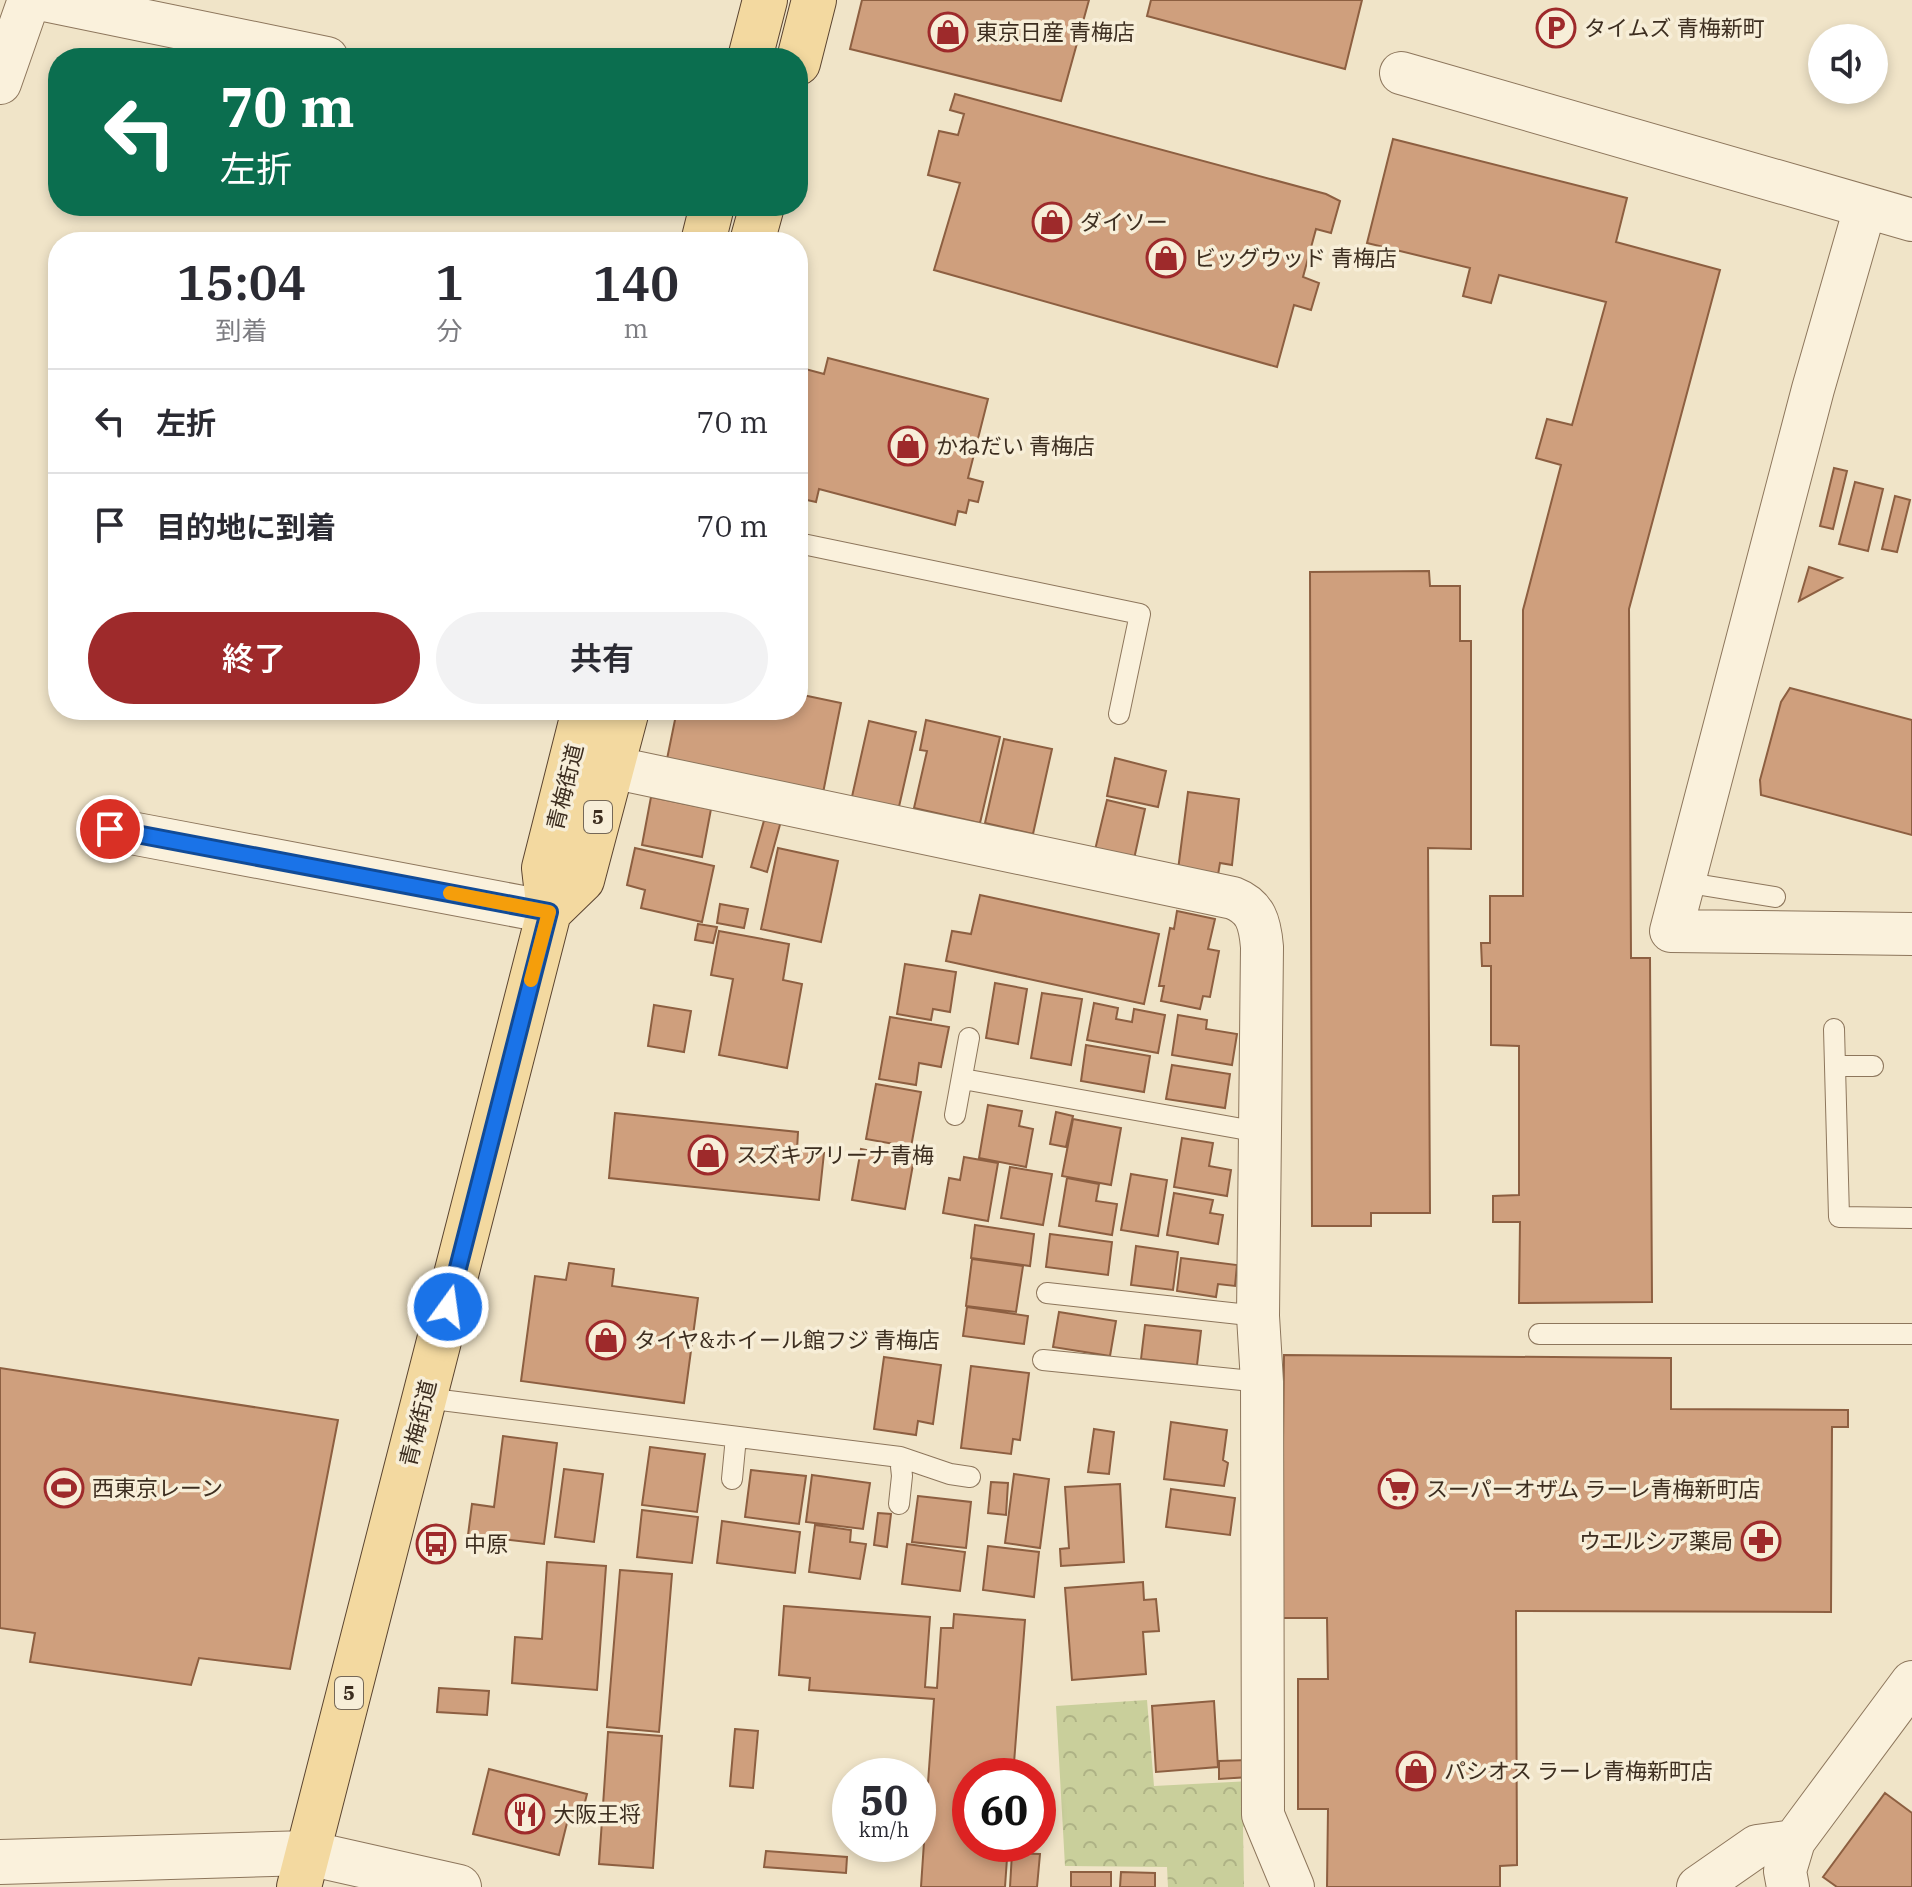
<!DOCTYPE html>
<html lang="ja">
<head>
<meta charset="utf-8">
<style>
  :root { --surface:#fff; --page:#f2f2f3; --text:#2b2b33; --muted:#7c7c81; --line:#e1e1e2; --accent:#9e2a2b }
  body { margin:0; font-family:"IBM Plex Serif","Noto Sans JP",serif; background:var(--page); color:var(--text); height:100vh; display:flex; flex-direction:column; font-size:30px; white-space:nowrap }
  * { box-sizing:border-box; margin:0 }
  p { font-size:26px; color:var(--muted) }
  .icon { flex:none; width:44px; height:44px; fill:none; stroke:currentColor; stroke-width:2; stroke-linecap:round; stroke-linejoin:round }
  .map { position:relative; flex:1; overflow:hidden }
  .drawer { position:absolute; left:48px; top:232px; width:760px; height:488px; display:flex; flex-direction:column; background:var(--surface); border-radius:32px; box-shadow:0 4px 12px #0003 }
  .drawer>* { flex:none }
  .guide { position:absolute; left:48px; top:48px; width:760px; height:168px; border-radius:32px; box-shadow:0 4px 12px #0003; background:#0b6e4f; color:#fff; overflow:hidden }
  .buttons { position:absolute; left:1808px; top:24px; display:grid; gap:16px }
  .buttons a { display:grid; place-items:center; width:80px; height:80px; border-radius:50%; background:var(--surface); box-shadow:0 4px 12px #0003; font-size:40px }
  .speed { position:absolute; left:832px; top:1758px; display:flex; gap:16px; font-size:40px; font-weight:700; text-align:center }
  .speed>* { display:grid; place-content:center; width:104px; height:104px; border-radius:50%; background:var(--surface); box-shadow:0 4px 12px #0003; line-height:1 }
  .speed small { font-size:20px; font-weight:400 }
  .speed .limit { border:12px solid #d22; background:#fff; color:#111 }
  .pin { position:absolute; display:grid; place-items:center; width:68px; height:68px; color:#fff; margin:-34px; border:4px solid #fff; border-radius:50%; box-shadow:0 2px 8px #0007 }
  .me { position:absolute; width:88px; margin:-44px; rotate:14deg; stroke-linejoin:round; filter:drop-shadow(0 0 6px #0008) }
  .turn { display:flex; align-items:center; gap:28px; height:168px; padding:0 40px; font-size:36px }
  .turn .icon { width:104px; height:104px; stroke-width:2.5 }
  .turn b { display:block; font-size:56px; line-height:68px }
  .eta { display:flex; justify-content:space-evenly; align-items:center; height:136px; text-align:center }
  .eta b { font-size:48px; font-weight:600; line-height:56px }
  .button { display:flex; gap:16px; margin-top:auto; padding:16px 40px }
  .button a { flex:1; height:92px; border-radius:48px; background:var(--accent); color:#fff; font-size:32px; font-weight:600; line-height:92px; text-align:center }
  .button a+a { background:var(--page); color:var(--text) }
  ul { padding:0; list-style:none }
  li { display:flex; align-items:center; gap:24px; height:104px; padding:0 40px; border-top:2px solid var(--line) }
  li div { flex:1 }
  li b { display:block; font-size:30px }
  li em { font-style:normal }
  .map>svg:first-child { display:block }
  .forest { fill:url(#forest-crowns) }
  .building { fill:#cf9f7d; stroke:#8d5f41; stroke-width:2 }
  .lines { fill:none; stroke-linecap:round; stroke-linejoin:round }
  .service-casing { stroke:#8d765c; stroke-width:22 }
  .minor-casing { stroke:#8d765c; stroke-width:44 }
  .tertiary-casing { stroke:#8d765c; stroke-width:46 }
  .primary-casing { stroke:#5b4430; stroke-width:46 }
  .service { stroke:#faf1dc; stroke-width:20 }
  .minor { stroke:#faf1dc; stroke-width:42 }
  .tertiary { stroke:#faf1dc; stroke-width:44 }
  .primary { stroke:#f3d9a0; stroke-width:44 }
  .route-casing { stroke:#114b97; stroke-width:20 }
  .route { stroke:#1a73e8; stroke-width:14 }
  .slow { stroke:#f59e0b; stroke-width:14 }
  .labels { text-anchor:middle; stroke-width:7; stroke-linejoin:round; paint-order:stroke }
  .shield { fill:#f7eed8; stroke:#756857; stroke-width:2 }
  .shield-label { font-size:20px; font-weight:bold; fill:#3d2e20 }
  .poi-label { font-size:22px; fill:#3d2e20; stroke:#f7eed8; text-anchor:start }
  .street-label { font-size:22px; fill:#3d2e20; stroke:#f7eed8 }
</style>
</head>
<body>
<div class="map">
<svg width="1912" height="1887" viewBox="0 0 1912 1887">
  <defs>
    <pattern id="forest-crowns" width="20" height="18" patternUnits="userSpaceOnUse" patternTransform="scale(2)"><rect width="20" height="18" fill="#c9cf9b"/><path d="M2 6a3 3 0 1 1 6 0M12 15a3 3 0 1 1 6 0" fill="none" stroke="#aeb285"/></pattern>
  </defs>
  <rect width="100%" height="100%" fill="#f0e4c8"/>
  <path class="forest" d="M1147,1700l7,86 97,-5v40l-8,6 1,60h-76l-1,-20 -102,-1 -9,-160z"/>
  <path class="building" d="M862,0h227l-28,101 -211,-52z
    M1151,0h211l-17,69 -198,-53z
    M955,94l371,100 14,7 -9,32 -15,-4 -13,48 16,6 -8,27 -17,-5 -17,62 -343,-97 26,-87 -32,-8 11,-44 19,4 6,-21 -14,-4z
    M1393,139l234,59 -11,44 104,28 -91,339 2,349h19l2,344 -133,1 1,-81h-27v-26l26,-1v-149l-28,-1v-79h-9l-1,-23h9v-47h33v-286l38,-145 -25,-7 11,-39 25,6 34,-123 -107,-27 -8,28 -28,-7 7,-28 -103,-25z
    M828,358l160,41 -20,79 15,4 -5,20 -9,-2 -3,13 -8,-2 -3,14 -136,-36 -3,13 -18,-4v-131l26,7z
    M1834,468l13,3 -14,58 -13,-3z
    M1855,482l28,7 -15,62 -29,-7z
    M1895,496l15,4 -13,52 -15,-3z
    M1809,567l33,11 -43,23z
    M1429,571l1,15h30v55h11v208l-43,-1 2,365h-59v13h-59l-2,-654z
    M1790,688l122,32v115l-151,-40 -1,-15 21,-78z
    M798,694l43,9 -18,90 -156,-34 10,-49h121z
    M926,720l74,17 -20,86 -66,-15 13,-57 -7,-1z
    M869,721l47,11 -18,79 -47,-10z
    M1004,739l48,10 -19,85 -48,-11z
    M1115,758l51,13 -8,36 -51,-11z
    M1188,792l51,7 -7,66 -12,-2 -2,12 -40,-5z
    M651,797l60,12 -9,48 -60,-12z
    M1107,800l38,9 -11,50 -39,-9z
    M765,817l16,4 -14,51 -16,-5z
    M635,848l79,18 -12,56 -61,-14 4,-18 -18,-5z
    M778,848l60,13 -17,81 -60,-13z
    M980,895l179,39 -15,70 -198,-43 6,-30 19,3z
    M720,904l28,5 -4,19 -27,-5z
    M1177,911l38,8 -7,30 11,2 -9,46 -7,-1 -3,13 -39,-8 3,-15h-5l11,-58 4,1z
    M698,924l19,3 -4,16 -18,-3z
    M719,931l70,13 -6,36 19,4 -15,84 -68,-13 14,-76 -22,-4z
    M905,964l51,8 -6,40 -17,-3 -2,11 -34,-6z
    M995,983l32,6 -9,55 -32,-6z
    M1042,993l40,6 -11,66 -40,-7z
    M1094,1003l24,5 -2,11 16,3 2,-13 31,6 -7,38 -71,-13z
    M654,1005l37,6 -7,41 -36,-6z
    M1178,1015l29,5 -1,9 31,5 -5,31 -60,-10z
    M890,1017l59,10 -8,40 -22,-4 -3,22 -37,-6z
    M1086,1045l64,11 -6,36 -63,-11z
    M1172,1065l58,9 -5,34 -59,-9z
    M876,1084l45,8 -10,55 -45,-8z
    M988,1105l34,6 -3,15 14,3 -7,38 -47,-9z
    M1056,1112l17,4 -7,31 -16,-3z
    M615,1113l183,19 -1,18 27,3 -5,47 -210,-22z
    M1073,1119l48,9 -10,57 -49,-9z
    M1182,1138l31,5 -4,23 22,4 -4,26 -53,-9z
    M861,1149l53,10 -9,50 -53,-9z
    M964,1157l34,6 -10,58 -45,-8 6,-35 11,2z
    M1010,1167l42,7 -9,51 -42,-7z
    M1131,1174l36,6 -9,56 -37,-6z
    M1067,1178l32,6 -3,17 21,3 -5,31 -53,-9z
    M1174,1193l39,7 -3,13 13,2 -5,29 -51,-9z
    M975,1225l59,9 -4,32 -59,-8z
    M1050,1234l62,8 -4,33 -62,-8z
    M1136,1246l42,6 -5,38 -42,-5z
    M1181,1258l56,7 -2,21 -17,-2 -2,13 -39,-6z
    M972,1259l51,7 -7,46 -50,-6z
    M569,1263l45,6 -2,17 86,12 -14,105 -163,-22 14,-105 31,4z
    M967,1307l61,9 -4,28 -61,-8z
    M1059,1312l57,9 -6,35 -57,-9z
    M1145,1325l56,6 -4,34 -56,-6z
    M1284,1355l387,3v51l177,1v17h-16l-1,185 -315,-1 1,254 -17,1v21h-173l1,-78h-30v-130h30l-1,-61h-46z
    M884,1357l57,8 -8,59 -15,-3 -2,14 -42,-6z
    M971,1366l58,7 -9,67 -7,-1 -2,15 -50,-6z
    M0,1368l338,52 -48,249 -91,-11 -8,27 -161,-23 5,-29 -35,-5z
    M1171,1422l56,8 -4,30 5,3 -4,23 -60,-7z
    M1094,1429l20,3 -5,42 -21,-2z
    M503,1436l54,7 -13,101 -76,-9 4,-31 22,3z
    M650,1447l55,7 -8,58 -55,-7z
    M564,1469l39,5 -9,68 -39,-5z
    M751,1470l55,6 -7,48 -54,-7z
    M1014,1474l35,5 -9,69 -35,-5z
    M812,1475l58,8 -7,46 -57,-7z
    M991,1482l17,1 -2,32 -18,-2z
    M1120,1484l4,78 -63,4 -1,-17 9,-1 -4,-61z
    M1171,1489l64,9 -5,37 -64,-8z
    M918,1496l53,6 -5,46 -54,-6z
    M642,1510l56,7 -6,46 -55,-6z
    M878,1513l13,1 -4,33 -13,-2z
    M722,1521l78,11 -5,41 -78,-10z
    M815,1525l36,5 -1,12 16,2 -6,35 -51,-7z
    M907,1544l58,8 -5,39 -58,-7z
    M988,1546l51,6 -5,45 -51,-7z
    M547,1562l59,4 -9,124 -85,-7 3,-46 27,2z
    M620,1570l52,4 -13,158 -52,-5z
    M1143,1582l1,18 12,-1 3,32 -16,1 3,42 -74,6 -7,-92z
    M784,1606l146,11 -5,70 12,1 4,-60h12l1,-14 71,6 -12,156h-43v68h38l-3,43h-84l3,-45h-6v-18l7,1 9,-126 -125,-9 1,-12 -31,-3z
    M439,1688l50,3 -2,24 -50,-3z
    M1214,1701l4,66 -62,5 -4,-66z
    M735,1729l23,2 -5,57 -23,-2z
    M608,1732l54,4 -9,132 -54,-4z
    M1248,1760l1,17 -30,2v-18z
    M489,1769l98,25 -8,32 -12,-3 -8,32 -86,-21z
    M1885,1793l27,20v74h-75l-14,-10z
    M766,1851l81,6 -1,16 -82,-6z
    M1012,1853l28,1 -3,33h-27z
    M1071,1872h40v15h-40z
    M1121,1872l34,1v14h-35z"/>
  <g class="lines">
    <defs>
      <path id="service" d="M798,543l342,71 -21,100
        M1683,882l92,15
        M1834,1029l5,188 73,1
        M1836,1066h37
        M963,1079l296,53
        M955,1115l14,-77
        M1047,1293l211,23
        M1539,1334h373
        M1043,1360l219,22
        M425,1398l475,59 50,17 20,3
        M732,1479l4,-42
        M899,1504l3,-28 -2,-19"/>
      <path id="minor" d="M44,0l283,58
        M1401,73l511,147
        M0,83l29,-83
        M1865,208l-52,181 -142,542 241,3
        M611,767l622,131c23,9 27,25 29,49l-4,369 4,66 1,433 30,72
        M110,829l439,83
        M1698,1887l59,-41 37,-5
        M1788,1887l-3,-16 9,-30 118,-159"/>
      <path id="tertiary" d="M0,1862l308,-9 151,34"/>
      <path id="primary" d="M750,58l15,-58
        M798,63l16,-63
        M703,242l9,-36
        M752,242l10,-36
        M549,912l33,-32 45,-170
        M299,1887l250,-975 -5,-44 40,-158"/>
    </defs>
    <use href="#service" class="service-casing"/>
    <use href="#minor" class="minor-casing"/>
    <use href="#tertiary" class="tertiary-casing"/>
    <use href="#primary" class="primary-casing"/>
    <use href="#service" class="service"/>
    <use href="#minor" class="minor"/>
    <use href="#tertiary" class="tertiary"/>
    <use href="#primary" class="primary"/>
  </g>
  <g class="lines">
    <defs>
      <path id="route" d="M110,829l439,83 -101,395"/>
    </defs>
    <use href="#route" class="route-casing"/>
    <use href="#route" class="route"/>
    <path class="slow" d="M450,893l99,19 -18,68"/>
  </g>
  <defs>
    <symbol id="parking-ring" viewBox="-11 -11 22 22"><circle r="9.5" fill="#f7eed8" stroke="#9e2a2b" stroke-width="1.5"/><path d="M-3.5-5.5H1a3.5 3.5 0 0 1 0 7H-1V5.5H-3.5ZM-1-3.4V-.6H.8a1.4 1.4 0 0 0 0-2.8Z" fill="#9e2a2b"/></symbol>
    <symbol id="shop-ring" viewBox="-11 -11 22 22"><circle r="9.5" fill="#f7eed8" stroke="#9e2a2b" stroke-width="1.5"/><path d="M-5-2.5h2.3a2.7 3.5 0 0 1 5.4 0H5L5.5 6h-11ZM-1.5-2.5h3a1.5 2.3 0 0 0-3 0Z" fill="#9e2a2b"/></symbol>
    <symbol id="stadium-ring" viewBox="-11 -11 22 22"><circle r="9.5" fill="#f7eed8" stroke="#9e2a2b" stroke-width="1.5"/><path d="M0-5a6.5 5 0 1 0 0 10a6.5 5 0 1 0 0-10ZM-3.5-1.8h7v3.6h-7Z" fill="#9e2a2b"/></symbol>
    <symbol id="supermarket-ring" viewBox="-11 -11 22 22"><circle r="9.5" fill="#f7eed8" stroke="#9e2a2b" stroke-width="1.5"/><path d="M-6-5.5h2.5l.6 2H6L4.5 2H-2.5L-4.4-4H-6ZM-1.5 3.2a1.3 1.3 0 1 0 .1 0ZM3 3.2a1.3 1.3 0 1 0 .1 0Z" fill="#9e2a2b"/></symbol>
    <symbol id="pharmacy-ring" viewBox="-11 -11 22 22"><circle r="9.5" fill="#f7eed8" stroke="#9e2a2b" stroke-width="1.5"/><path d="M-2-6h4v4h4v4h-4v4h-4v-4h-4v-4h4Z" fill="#9e2a2b"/></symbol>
    <symbol id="bus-ring" viewBox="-11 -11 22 22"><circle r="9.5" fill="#f7eed8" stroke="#9e2a2b" stroke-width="1.5"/><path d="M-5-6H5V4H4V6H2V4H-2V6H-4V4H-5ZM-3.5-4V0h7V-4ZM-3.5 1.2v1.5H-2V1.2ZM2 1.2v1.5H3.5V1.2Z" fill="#9e2a2b"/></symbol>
    <symbol id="restaurant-ring" viewBox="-11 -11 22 22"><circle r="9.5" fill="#f7eed8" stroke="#9e2a2b" stroke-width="1.5"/><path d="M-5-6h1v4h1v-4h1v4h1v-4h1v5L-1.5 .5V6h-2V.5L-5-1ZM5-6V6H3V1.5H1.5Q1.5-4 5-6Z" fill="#9e2a2b"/></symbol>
  </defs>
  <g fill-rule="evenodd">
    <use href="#parking-ring" x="1534" y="6" width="44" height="44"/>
    <use href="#shop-ring" x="926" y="10" width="44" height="44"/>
    <use href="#shop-ring" x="1030" y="200" width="44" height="44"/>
    <use href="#shop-ring" x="1144" y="236" width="44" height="44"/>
    <use href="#shop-ring" x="886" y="424" width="44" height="44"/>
    <use href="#shop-ring" x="686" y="1133" width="44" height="44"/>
    <use href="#shop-ring" x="584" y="1318" width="44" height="44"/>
    <use href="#stadium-ring" x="42" y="1466" width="44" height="44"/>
    <use href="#supermarket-ring" x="1376" y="1467" width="44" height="44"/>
    <use href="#pharmacy-ring" x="1739" y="1519" width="44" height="44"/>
    <use href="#bus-ring" x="414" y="1522" width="44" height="44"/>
    <use href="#shop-ring" x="1394" y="1749" width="44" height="44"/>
    <use href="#restaurant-ring" x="503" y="1792" width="44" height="44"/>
  </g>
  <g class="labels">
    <g class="shield">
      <rect x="584" y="801" width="28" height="32" rx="6"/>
      <rect x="335" y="1677" width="28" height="32" rx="6"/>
    </g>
    <g class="shield-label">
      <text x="598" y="824">5</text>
      <text x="349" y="1700">5</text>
    </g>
    <g class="poi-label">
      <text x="1584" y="36">タイムズ 青梅新町</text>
      <text x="976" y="40">東京日産 青梅店</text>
      <text x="1080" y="230">ダイソー</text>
      <text x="1194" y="266">ビッグウッド 青梅店</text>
      <text x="936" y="454">かねだい 青梅店</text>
      <text x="736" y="1163">スズキアリーナ青梅</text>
      <text x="634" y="1348">タイヤ&amp;ホイール館フジ 青梅店</text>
      <text x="92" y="1496">西東京レーン</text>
      <text x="1426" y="1497">スーパーオザム ラーレ青梅新町店</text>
      <text x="1733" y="1549" text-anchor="end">ウエルシア薬局</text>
      <text x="464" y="1552">中原</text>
      <text x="1444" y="1779">パシオス ラーレ青梅新町店</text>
      <text x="553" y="1822">大阪王将</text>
    </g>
    <g class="street-label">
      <text transform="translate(565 787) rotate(-76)" y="8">青梅街道</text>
      <text transform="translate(418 1423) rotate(-76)" y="8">青梅街道</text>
    </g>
  </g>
</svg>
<div class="buttons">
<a><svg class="icon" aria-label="sound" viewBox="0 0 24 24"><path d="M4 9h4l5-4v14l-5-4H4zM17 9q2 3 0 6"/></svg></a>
</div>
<div class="speed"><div>50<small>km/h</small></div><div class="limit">60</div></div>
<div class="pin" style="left:110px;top:829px;background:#d93025"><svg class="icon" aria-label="arrive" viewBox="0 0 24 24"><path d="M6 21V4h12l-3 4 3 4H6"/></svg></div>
<svg class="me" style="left:448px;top:1307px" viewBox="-20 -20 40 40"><circle r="17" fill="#1a73e8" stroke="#fff" stroke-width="3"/><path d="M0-11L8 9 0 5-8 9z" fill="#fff"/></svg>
<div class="guide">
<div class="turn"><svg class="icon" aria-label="left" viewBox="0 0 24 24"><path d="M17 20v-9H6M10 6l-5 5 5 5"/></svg><div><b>70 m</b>左折</div></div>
</div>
<section class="drawer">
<div class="eta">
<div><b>15:04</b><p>到着</p></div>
<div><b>1</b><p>分</p></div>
<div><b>140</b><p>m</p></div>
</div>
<ul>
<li><svg class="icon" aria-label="left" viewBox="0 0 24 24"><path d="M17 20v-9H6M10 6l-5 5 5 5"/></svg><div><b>左折</b></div><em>70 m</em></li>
<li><svg class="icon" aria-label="arrive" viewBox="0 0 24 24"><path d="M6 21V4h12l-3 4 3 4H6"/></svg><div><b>目的地に到着</b></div><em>70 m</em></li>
</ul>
<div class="button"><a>終了</a><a>共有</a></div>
</section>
</div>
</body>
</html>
